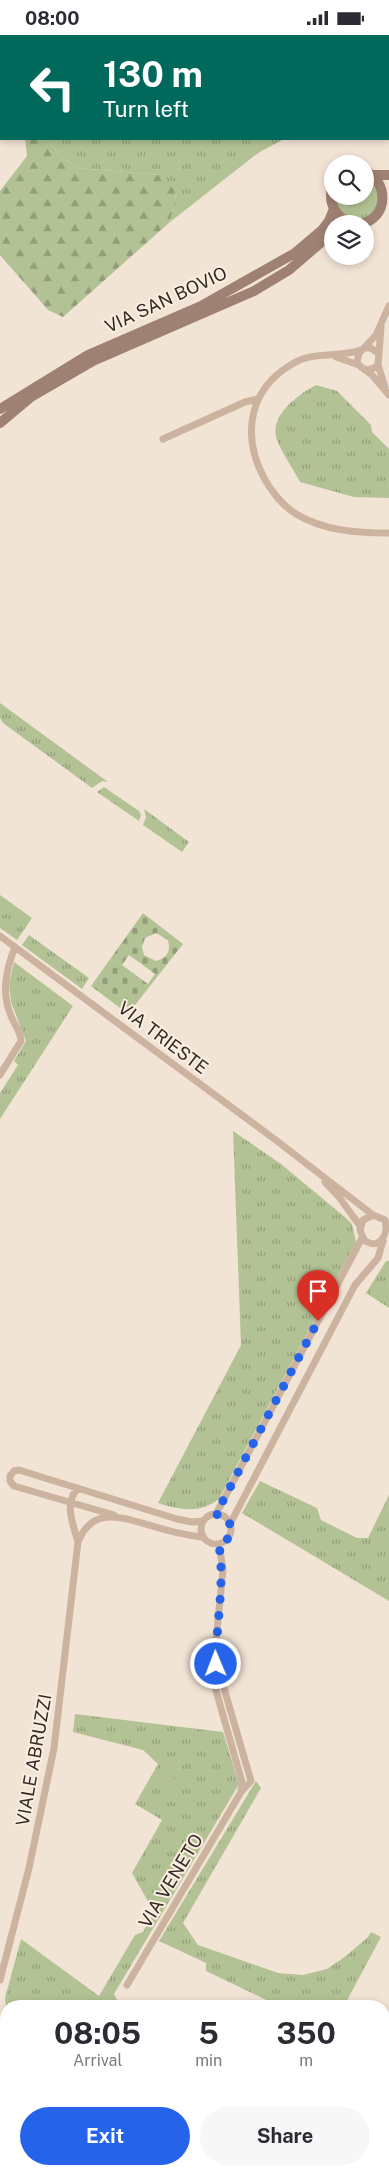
<!DOCTYPE html>
<html lang="en">
<head>
<meta charset="utf-8">
<style>
  :root { --surface:#fff; --page:#f7f7f7; --text:#2b2b33; --muted:#7c7c81; --accent:#2563eb }
  body { margin:0; font-family:"Public Sans",sans-serif; background:var(--page); color:var(--text); height:100vh; display:flex; flex-direction:column; font-size:19px; white-space:nowrap }
  * { box-sizing:border-box; margin:0 }
  p { font-size:16px; color:var(--muted) }
  .icon { flex:none; width:28px; height:28px; fill:none; stroke:currentColor; stroke-width:2; stroke-linecap:round; stroke-linejoin:round }
  .map { position:relative; flex:1; overflow:hidden }
  .panel { position:absolute; left:0px; top:1965px; width:390px; height:175px; display:flex; flex-direction:column; background:var(--surface); border-radius:20px 20px 0 0; box-shadow:0 2px 8px #0003 }
  .panel>* { flex:none }
  .banner { position:absolute; left:0px; top:0px; width:390px; height:105px; box-shadow:0 2px 8px #0003; background:#00695c; color:#fff; overflow:hidden }
  .controls { position:absolute; left:324px; top:120px; display:grid; gap:10px }
  .controls a { display:grid; place-items:center; width:50px; height:50px; border-radius:50%; background:var(--surface); box-shadow:0 2px 8px #0003; font-size:25px }
  .pin { position:absolute; display:grid; place-items:center; width:42px; height:42px; color:#fff; margin:-51px -21px; border-radius:50% 50% 50% 0; rotate:-45deg; box-shadow:0 0 5px #0007 }
  .pin .icon { rotate:45deg }
  .me { position:absolute; width:55px; margin:-28px; rotate:359deg; stroke-linejoin:round; filter:drop-shadow(0 0 4px #0008) }
  .turn { display:flex; align-items:center; gap:18px; height:105px; padding:0 20px; font-size:22px }
  .turn .icon { width:65px; height:65px; stroke-width:2.5 }
  .turn b { display:block; font-size:35px; line-height:42px }
  .eta { display:flex; justify-content:space-evenly; align-items:center; height:85px; text-align:center }
  .eta b { font-size:30px; font-weight:700; line-height:35px }
  .primary-button { display:flex; gap:10px; margin-top:auto; padding:10px 20px }
  .primary-button a { flex:1; height:58px; border-radius:30px; background:var(--accent); color:#fff; font-size:20px; font-weight:700; line-height:58px; text-align:center }
  .primary-button a+a { background:var(--page); color:var(--text) }
  .status { display:flex; justify-content:space-between; align-items:center; height:35px; padding:0 25px; background:var(--surface); direction:ltr }
  .status svg { height:14px; fill:currentColor }
  .map>svg:first-child { display:block }
  .grass { fill:url(#grass-tufts) }
  .forest { fill:url(#forest-firs) }
  .cemetery { fill:url(#cemetery-stones); fill-rule:evenodd }
  .pitch { fill:#b3c294 }
  .lines { fill:none; stroke-linecap:round; stroke-linejoin:round }
  .stream { stroke:#72afb1; stroke-width:2.5 }
  .street { stroke:#cbb3a0; stroke-width:7 }
  .secondary { stroke:#9e8172; stroke-width:10 }
  .route { stroke:#2563eb; stroke-width:9; stroke-dasharray:0 16.2 }
  .labels { text-anchor:middle; stroke-width:4; stroke-linejoin:round; paint-order:stroke }
  .street-label { font-size:18px; fill:#342924; stroke:#faeee1 }
</style>
</head>
<body>
<div class="status"><b>08:00</b><svg viewBox="0 0 49 12"><path d="M0 12V9h3v3zM5 12V6h3v6zM10 12V3h3v9zM15 12V0h3v12zM26 1h20v11H26zM47 4h2v5h-2z"/></svg></div>
<div class="map">
<svg width="389" height="2140" viewBox="0 0 389 2140">
  <defs>
    <pattern id="grass-tufts" width="24" height="20" patternUnits="userSpaceOnUse" patternTransform="scale(1.25)"><rect width="24" height="20" fill="#b3c294"/><path d="M3 7l-1-3M5 7V3M7 7l1-3M15 17l-1-3M17 17v-4M19 17l1-3" fill="none" stroke="#929e79"/></pattern>
    <pattern id="forest-firs" width="22" height="20" patternUnits="userSpaceOnUse" patternTransform="scale(1.25)"><rect width="22" height="20" fill="#b3c294"/><path d="M5 1l3.5 6h-7zM16 11l3.5 6h-7z" fill="#929e79"/></pattern>
    <pattern id="cemetery-stones" width="16" height="16" patternUnits="userSpaceOnUse" patternTransform="scale(1.25)"><rect width="16" height="16" fill="#b3c294"/><path d="M2 7V4a2 2 0 0 1 4 0v3zM10 15v-3a2 2 0 0 1 4 0v3z" fill="#929e79"/></pattern>
  </defs>
  <rect width="100%" height="100%" fill="#f2e4d5"/>
  <path class="grass" d="M32,0h357l-356,1z
    M46,104h238l-26,14 -88,69 6,-27 -15,-20 -83,-7 -15,-10z
    M365,141l6,2 9,12 -5,22c-20,13 -35,10 -40,-16h30z
    M316,350l21,6 34,34 1,7 17,17v49l-35,-1 -54,-15c-6,-12 -21,-34 -24,-45 -5,-23 23,-43 40,-52z
    M0,668l108,79 -6,-1 -10,7 -89,-65 -3,-5z
    M104,752l35,24 2,4 -2,6 -42,-29z
    M144,774l45,33 -7,10 -39,-27 3,-8z
    M0,860l32,23 -15,22 -17,-12z
    M29,900l60,43 -7,11 -60,-44z
    M14,927l59,44 -73,113v-26l18,-28 -4,-4 12,-20 -15,-39 -2,-19z
    M233,1096l48,33 65,54 6,6 4,18 -137,257c-19,15 -40,11 -61,4l83,-158z
    M386,1226h3v47l-23,-15z
    M260,1446l57,27 4,12 36,18h11l21,-43v106l-147,-88z
    M75,1679l148,18 16,52 -125,210 4,8 -3,4h-109l-1,-8 16,-59 78,57 36,-61 8,-3 11,-20 -22,-39 30,-53 -27,-16 23,-40 -15,-14 -70,-18z
    M256,1746l5,7 -78,135 15,22 80,28 25,2 24,-6 19,-13 22,-19 3,-5 10,5 -37,69h-65l-73,-35v-8l-47,-22z
    M6,2020v97l-6,6v-65l3,-8 -3,-28z
    M171,2134h187l8,6h-208z"/>
  <path class="forest" d="M25,104h21l17,19 15,10 83,7 13,12 2,8 -6,27 -107,95 -15,-7 -48,-55v-64l27,-35z"/>
  <path class="cemetery" d="M143,878l40,31 -55,70 -37,-28zM156,898l12,7c3,11 -1,18 -12,21l-12,-6 -2,-8 3,-9zM129,920l26,19 -7,10 -26,-19z"/>
  <path class="pitch" d="M159,1734l26,16 -9,15 -26,-16z"/>
  <g class="lines">
    <path class="stream" d="M242,2140l11,-6"/>
    <path class="street" d="M364,313l12,-13 13,-29
      M361,315c-22,8 -47,1 -67,13 -45,25 -53,71 -30,115 7,13 19,28 32,36 28,17 62,19 93,19
      M379,319l-8,-6h-7l-5,5 -2,9c5,9 14,10 21,3l3,-38
      M336,322l23,8
      M378,330l7,22
      M365,335l7,5 17,20
      M163,404l82,-37 13,-3
      M0,901l277,205 96,74 12,5c4,15 -6,31 -21,20l-4,-10 3,-10 10,-5
      M0,1040l21,-34c0,-9 -7,-17 -10,-25 -10,-24 -5,-46 4,-69
      M325,1147l14,15 21,29
      M77,1454c-13,16 -4,35 1,53
      M201 1494a15 15 0 1 1 30 0a15 15 0 1 1-30 0Z
      M216,1479l146,-276
      M114,1480l-100,-29 -4,-5v-5l4,-5 5,-1 158,49 15,3 11,-1
      M230,1489l125,-239 23,-27 5,-17
      M215,1608l-8,16 35,123 -1,9
      M0,1945l29,-112 25,-120 24,-206c16,-39 47,-23 78,-15 15,5 30,8 46,10
      M127,1950l114,-193 10,-11 -34,-117 -1,-23 7,-72 -4,-24"/>
    <path class="secondary" d="M373,140h16
      M332,153c-4,17 5,32 23,36
      M360,189c29,-5 29,-43 5,-53
      M0,374l88,-54 113,-49 94,-53 27,-23 7,-9 5,-12
      M0,388l31,-26 62,-36 161,-70 35,-21 43,-37"/>
  </g>
  <g class="lines">
    <path class="route" d="M216,1629c0,-40 9,-80 3,-119 11,-5 15,-14 9,-25l-12,-6 102,-193"/>
  </g>
  <g class="labels">
    <g class="street-label">
      <text transform="translate(166 265) rotate(-25)" y="6">VIA SAN BOVIO</text>
      <text transform="translate(163 1003) rotate(37)" y="6">VIA TRIESTE</text>
      <text transform="translate(34 1725) rotate(-80)" y="6">VIALE ABRUZZI</text>
      <text transform="translate(171 1846) rotate(-59)" y="6">VIA VENETO</text>
    </g>
  </g>
</svg>
<div class="controls">
<a><svg class="icon" aria-label="search" viewBox="0 0 24 24"><circle cx="10" cy="10" r="6"/><path d="M15 15l6 6"/></svg></a>
<a><svg class="icon" aria-label="layers" viewBox="0 0 24 24"><path d="M12 4l9 5-9 5-9-5zM3 14l9 5 9-5"/></svg></a>
</div>
<div class="pin" style="left:318px;top:1286px;background:#d93025"><svg class="icon" aria-label="arrive" viewBox="0 0 24 24"><path d="M6 21V4h12l-3 4 3 4H6"/></svg></div>
<svg class="me" style="left:216px;top:1629px" viewBox="-20 -20 40 40"><circle r="17" fill="#2563eb" stroke="#fff" stroke-width="3"/><path d="M0-11L8 9 0 5-8 9z" fill="#fff"/></svg>
<div class="banner">
<div class="turn"><svg class="icon" aria-label="left" viewBox="0 0 24 24"><path d="M17 20v-9H6M10 6l-5 5 5 5"/></svg><div><b>130 m</b>Turn left</div></div>
</div>
<section class="panel">
<div class="eta">
<div><b>08:05</b><p>Arrival</p></div>
<div><b>5</b><p>min</p></div>
<div><b>350</b><p>m</p></div>
</div>
<div class="primary-button"><a>Exit</a><a>Share</a></div>
</section>
</div>
</body>
</html>
